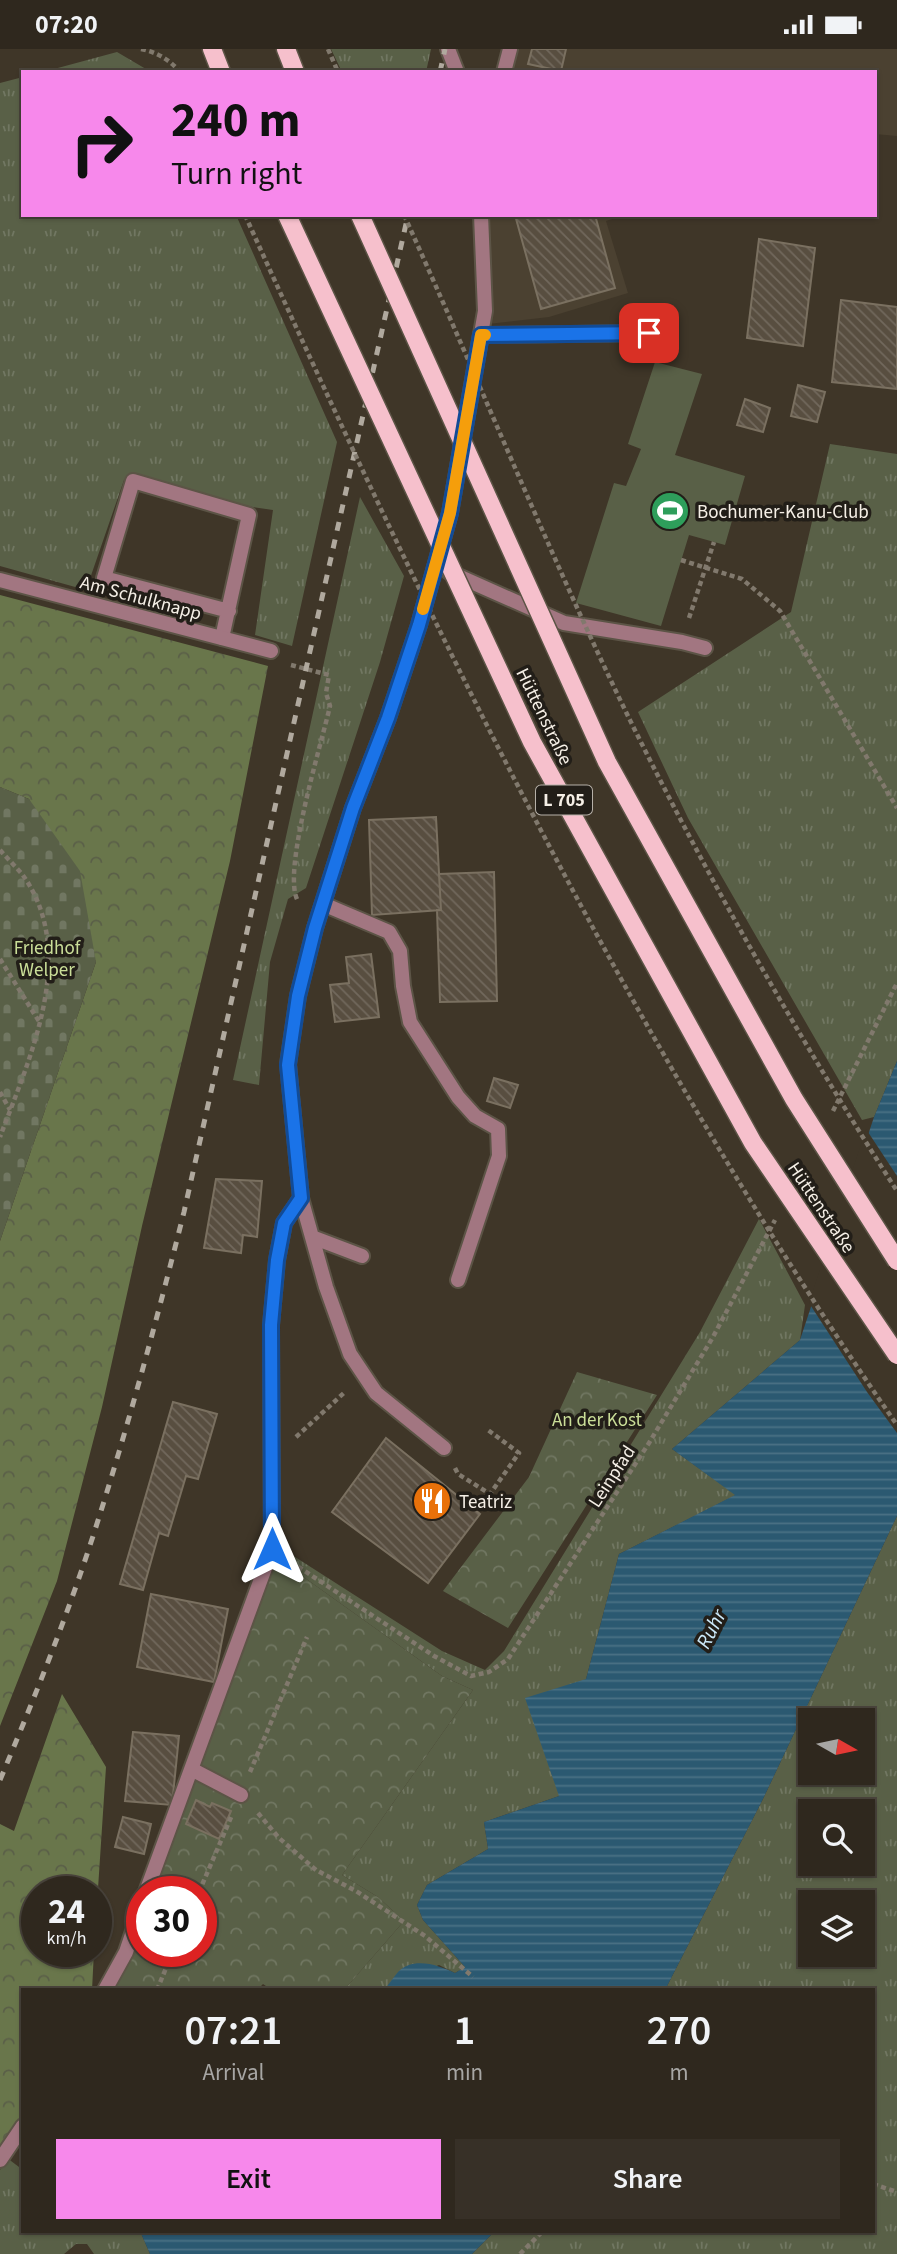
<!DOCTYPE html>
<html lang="en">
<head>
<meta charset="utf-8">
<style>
  :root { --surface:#2f281e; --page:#373027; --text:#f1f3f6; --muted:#a7a6a4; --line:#4a443c; --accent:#f788eb }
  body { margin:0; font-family:"Source Sans 3",sans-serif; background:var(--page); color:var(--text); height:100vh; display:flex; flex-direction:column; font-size:26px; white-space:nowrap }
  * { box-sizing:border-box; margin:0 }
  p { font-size:23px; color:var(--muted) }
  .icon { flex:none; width:38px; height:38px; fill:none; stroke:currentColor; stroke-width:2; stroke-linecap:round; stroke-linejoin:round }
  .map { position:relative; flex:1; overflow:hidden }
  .panel { position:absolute; left:21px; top:1939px; width:854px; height:245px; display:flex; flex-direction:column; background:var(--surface); border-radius:0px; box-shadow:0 2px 5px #0004,0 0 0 2px var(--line) }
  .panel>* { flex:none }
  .hud { position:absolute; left:21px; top:21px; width:856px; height:147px; border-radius:0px; box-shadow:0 2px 5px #0004,0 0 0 2px var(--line); background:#f788eb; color:#111; overflow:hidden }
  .needle { width:46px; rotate:99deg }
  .buttons { position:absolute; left:798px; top:1659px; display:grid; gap:14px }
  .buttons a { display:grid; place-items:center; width:77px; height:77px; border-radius:0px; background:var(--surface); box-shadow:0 2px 5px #0004,0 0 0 2px var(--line); font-size:35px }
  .speed { position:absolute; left:21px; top:1827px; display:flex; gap:14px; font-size:35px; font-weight:700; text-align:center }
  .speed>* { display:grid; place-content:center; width:91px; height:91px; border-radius:50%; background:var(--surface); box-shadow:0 2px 5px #0004,0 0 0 2px var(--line); line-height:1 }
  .speed small { font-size:18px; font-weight:400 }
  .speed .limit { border:10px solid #d22; background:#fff; color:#111 }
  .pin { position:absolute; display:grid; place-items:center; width:60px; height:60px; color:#fff; margin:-30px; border-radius:14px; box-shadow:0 4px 10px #0006 }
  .me { position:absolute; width:77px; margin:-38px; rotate:0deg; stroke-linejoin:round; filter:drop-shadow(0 0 5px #0008) }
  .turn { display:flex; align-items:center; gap:24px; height:147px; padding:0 35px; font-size:32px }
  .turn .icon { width:91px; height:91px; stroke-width:2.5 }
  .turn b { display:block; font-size:49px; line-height:60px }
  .eta { display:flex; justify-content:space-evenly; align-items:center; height:119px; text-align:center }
  .eta b { font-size:42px; font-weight:600; line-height:49px }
  .primary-button { display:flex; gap:14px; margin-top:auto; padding:14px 35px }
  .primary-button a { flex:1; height:80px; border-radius:0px; background:var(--accent); color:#111; font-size:28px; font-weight:600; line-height:80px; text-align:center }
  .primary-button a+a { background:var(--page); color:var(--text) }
  .status { display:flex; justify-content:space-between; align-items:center; height:49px; padding:0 35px; background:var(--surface); direction:ltr }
  .status svg { height:19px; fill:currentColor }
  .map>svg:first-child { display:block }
  .commercial { fill:#4b4131 }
  .grass { fill:url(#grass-tufts); fill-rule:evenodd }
  .forest { fill:url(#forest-crowns) }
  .cemetery { fill:url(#cemetery-stones) }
  .park { fill:url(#park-crowns) }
  .garden { fill:#596047 }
  .water { fill:url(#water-rules) }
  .pier { fill:#3f3628 }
  .building { fill:url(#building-back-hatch); stroke:#7a7060; stroke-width:2 }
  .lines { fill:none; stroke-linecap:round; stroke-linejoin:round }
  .service-casing { stroke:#5c5446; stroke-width:18 }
  .minor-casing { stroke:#5c5446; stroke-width:18 }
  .primary-casing { stroke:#5c5446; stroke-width:21 }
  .path { stroke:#81796d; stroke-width:4.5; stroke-dasharray:5 3.5; stroke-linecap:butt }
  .service { stroke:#a27681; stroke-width:14 }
  .minor { stroke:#a27681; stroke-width:14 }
  .primary { stroke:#f6c0cc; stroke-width:18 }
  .rail { stroke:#b0a99e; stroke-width:5; stroke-dasharray:9 9; stroke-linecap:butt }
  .primary-bridge-casing { stroke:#5c5446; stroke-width:21; stroke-linecap:butt }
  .path-bridge { stroke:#81796d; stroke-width:4.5; stroke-dasharray:5 3.5; stroke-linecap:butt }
  .primary-bridge { stroke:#f6c0cc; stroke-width:18 }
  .route-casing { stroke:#114b97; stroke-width:18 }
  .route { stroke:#1a73e8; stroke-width:12 }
  .slow { stroke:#f59e0b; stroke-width:12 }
  .labels { text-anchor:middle; stroke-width:7; stroke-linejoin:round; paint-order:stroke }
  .shield { fill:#221e18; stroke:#b6b0a8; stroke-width:2 }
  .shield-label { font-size:18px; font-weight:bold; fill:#f5efe6 }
  .poi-label { font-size:19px; fill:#f5efe6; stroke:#221e18; text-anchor:start }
  .street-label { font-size:19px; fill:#f5efe6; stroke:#221e18 }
  .park-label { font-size:19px; fill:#cade98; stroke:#221e18 }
  .water-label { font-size:21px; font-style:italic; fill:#cce9f9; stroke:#221e18 }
</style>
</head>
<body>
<div class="status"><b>07:20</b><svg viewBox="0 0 49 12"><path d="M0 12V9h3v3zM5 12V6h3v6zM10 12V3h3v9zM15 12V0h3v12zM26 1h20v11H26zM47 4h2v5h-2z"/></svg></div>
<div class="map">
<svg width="897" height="2205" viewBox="0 0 897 2205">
  <defs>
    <pattern id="grass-tufts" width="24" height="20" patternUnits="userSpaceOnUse" patternTransform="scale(1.75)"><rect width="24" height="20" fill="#596047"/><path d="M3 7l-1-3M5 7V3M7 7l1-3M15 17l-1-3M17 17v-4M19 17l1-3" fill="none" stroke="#717762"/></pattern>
    <pattern id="forest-crowns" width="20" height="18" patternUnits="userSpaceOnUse" patternTransform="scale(1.75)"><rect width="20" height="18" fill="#69764b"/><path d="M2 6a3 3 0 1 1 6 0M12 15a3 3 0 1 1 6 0" fill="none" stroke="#5a5f48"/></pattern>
    <pattern id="cemetery-stones" width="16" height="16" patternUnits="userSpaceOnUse" patternTransform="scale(1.75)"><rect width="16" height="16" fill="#596047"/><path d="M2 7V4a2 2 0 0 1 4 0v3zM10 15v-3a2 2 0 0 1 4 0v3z" fill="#717762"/></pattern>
    <pattern id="park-crowns" width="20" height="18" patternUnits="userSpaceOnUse" patternTransform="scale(1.75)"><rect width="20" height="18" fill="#596047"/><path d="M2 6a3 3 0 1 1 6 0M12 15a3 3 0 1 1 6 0" fill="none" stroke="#717762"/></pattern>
    <pattern id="water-rules" width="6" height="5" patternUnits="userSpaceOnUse" patternTransform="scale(1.75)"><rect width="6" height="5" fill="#2b5971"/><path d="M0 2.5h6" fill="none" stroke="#4a7185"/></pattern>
    <pattern id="building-back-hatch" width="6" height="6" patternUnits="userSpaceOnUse" patternTransform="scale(1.75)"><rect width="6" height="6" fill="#584e40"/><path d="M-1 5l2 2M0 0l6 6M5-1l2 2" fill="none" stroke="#71685c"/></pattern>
  </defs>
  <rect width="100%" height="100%" fill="#3f3628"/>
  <path class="commercial" d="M504,0h393v87l-22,-2v-62h-376z
    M486,166h139l-19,6 22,72 -79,24 -61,7z"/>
  <path class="grass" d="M331,0h100l-5,23h-84z
    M117,3l34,20h-108z
    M23,28v138h213l101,227 -45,204 -37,-11 18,-125 -34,-5 -115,-25 -38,110 -86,-24v-483z
    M830,395l67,10v607l-23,56 -12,3 -174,-302 -50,-106 153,-100z
    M360,448l44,79 -24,86 -74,226 -18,11 -18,63 -11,123 -26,-5z
    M759,1170l46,86 -5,35 -128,109 64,46 -117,59 -33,125 -27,117 -75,26 4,27 -61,36 -10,20 6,15 42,47 -10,6 -16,-8 -51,21 -4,4h-40l60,-69 -26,-24 -36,-22 131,-185 -31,-14 -165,-118 4,-10 161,103 43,19 19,-19 196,-319z
    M897,1467v738h-425l23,-23h378v-241h-208l98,-191zM810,1671h53v53h-53zM810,1762h53v53h-53zM810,1853h53v53h-53z
    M7,2109l16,12v61h117l10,23h-56l-7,-10h-11l-12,10h-64v-84z"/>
  <path class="forest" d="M0,546l268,71 -38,195 -88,365 -40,181 -45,174 -57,145v-485l96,-279 -67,-163 -29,-12z
    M62,1645l44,73 -10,152v-27h-59v59h57l-2,39h-69v132l-23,34v-332l14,7z"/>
  <path class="cemetery" d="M0,738l29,12 51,72 16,91 -96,279z"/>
  <path class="park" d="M577,1323l80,23 -149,233 -65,-37 86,-114z
    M277,1509l165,118 31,14 -131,185 36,22 26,24 -60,69h-72l-9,-6 -6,6h-148l33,-74v35h59v-59h-51z"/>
  <path class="garden" d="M655,313l47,12 -27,81 70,21 -20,69 -36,-10 -28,91 -85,-23 38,-120 12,3 15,-37 -13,-5z"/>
  <path class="water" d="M897,1012v455l-134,283 -98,191h-281c5,-6 9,-12 14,-18 15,-16 41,-7 57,1l10,-6 -42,-47 -6,-15 10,-20 61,-36 -4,-27 75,-26 -34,-98 61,-19 33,-125 116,-59 -63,-46 128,-109 74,-223z
    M140,2182h355l-23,23h-322z"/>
  <path class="pier" d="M866,1080l31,47v257l-30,-41 -58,-89z"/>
  <path class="building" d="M532,0h34l-5,22 -33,-7z
    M515,166h80l20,73 -74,21z
    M759,190l56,9 -12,98 -56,-8z
    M841,251l56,7v82l-65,-7z
    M798,336l27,7 -8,30 -26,-6z
    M745,350l25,9 -7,24 -26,-7z
    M436,768l5,93 -69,5 -3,-95z
    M494,823l3,129 -57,1 -3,-92h4l-2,-36z
    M371,905l8,63 -44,5 -5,-37 19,-2 -3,-26z
    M494,1029l24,7 -8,23 -23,-7z
    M216,1130l46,2 -5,56 -14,-2 -2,18 -37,-5z
    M173,1353l44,12 -19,65 -12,-3 -18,60 -9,-3 -16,57 -23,-6z
    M386,1389l94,76 -52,69 -96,-71z
    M151,1545l77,15 -14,73 -77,-15z
    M133,1683l46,4 -7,69 -47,-4z
    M196,1751l14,7 2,-4 19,8 -12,28 -33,-15z
    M123,1768l28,7 -7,30 -29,-7z"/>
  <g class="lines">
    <defs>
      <path id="service" d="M504,23l6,-23
        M481,286l168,-2
        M449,523l115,51 118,19 23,6
        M222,589l27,-123 -116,-34 -29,97 125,33
        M323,855l66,28 11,19 3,35 7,36 48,75 17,19 23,13 1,27 -41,124
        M193,1721l48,25
        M146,1843l126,-343
        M105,1941l21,-38 16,-47
        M0,2111l23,-34"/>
      <path id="minor" d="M448,0l9,23
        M0,531l271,71
        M312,1188l50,19
        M444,1399l-68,-55 -26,-39 -24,-67 -25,-89 -13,-134 10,-68 17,-68 38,-120 35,-90 31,-93 31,-112 35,-202 -4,-96
        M272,1500l-1,-224 6,-65 7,-37 17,-25"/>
      <path id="primary" d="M212,0l9,23
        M286,0l9,23"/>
    </defs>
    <use href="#service" class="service-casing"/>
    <use href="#minor" class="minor-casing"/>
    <use href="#primary" class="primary-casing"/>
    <path class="path" d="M141,0c15,3 28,10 39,23
      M328,0l10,23
      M681,511l61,19 38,32 117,197
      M689,569l25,-76
      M291,616l38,10 -3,18 4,13c-8,36 -49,168 -32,195
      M0,801c7,8 15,16 22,24 58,79 7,185 -22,263
      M0,910l40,64
      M0,1043l10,18
      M833,1062l64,-128
      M296,1388l50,-46
      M455,1419l3,6 32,20 29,-41 -31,-23
      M291,1513l143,94 37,20 18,-4 19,-13 141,-216 64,-106 62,-117
      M250,1723l57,-135
      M258,1764l21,25 37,32 40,21 69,45 48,41
      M199,1843l33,-77
      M157,1941l16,-39
      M873,2135l24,8
      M520,2205l23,-23"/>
    <use href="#service" class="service"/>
    <use href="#minor" class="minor"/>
    <use href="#primary" class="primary"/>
    <path class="rail" d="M440,23l5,-23
      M0,1731c34,-81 67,-163 94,-247 34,-106 63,-214 90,-321l224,-997"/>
    <defs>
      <path id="primary-bridge" d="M287,166l245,527 221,401 144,212
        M360,166l247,547 187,337 103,162"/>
    </defs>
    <use href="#primary-bridge" class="primary-bridge-casing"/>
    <path class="path-bridge" d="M245,166c189,418 390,833 652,1210
      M404,166c75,165 143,334 222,497 81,165 172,325 271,479"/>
    <use href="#primary-bridge" class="primary-bridge"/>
  </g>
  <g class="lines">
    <defs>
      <path id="route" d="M272,1500l-1,-224 6,-65 7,-37 17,-25 -13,-133 10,-69 17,-68 38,-120 35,-90 31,-93 31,-112 31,-178 168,-2"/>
    </defs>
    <use href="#route" class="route-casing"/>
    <use href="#route" class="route"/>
    <path class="slow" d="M423,560l27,-96 31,-178h4"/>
  </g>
  <defs>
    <symbol id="stadium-disc" viewBox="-11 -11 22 22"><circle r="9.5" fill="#2e9e5b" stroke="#221e18"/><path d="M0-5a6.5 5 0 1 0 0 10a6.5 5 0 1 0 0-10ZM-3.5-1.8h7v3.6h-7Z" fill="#fff"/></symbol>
    <symbol id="restaurant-disc" viewBox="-11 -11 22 22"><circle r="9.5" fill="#e8710a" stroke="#221e18"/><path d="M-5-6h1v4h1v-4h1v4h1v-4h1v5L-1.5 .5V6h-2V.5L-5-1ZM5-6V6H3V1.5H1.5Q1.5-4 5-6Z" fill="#fff"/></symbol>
  </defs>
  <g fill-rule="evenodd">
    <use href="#stadium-disc" x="648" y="440" width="44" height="44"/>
    <use href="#restaurant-disc" x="410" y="1430" width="44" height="44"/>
  </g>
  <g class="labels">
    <rect class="shield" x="536" y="736.5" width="56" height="29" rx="5"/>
    <g class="shield-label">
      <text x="564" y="757">L 705</text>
    </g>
    <g class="poi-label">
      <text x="697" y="469">Bochumer-Kanu-Club</text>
      <text x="459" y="1459">Teatriz</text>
    </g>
    <g class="street-label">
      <text transform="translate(141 548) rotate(15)" y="7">Am Schulknapp</text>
      <text transform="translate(545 667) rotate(64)" y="7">Hüttenstraße</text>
      <text transform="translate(822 1158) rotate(56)" y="7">Hüttenstraße</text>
      <text transform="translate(611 1427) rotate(-57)" y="7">Leinpfad</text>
    </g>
    <g class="park-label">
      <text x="47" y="905">Friedhof<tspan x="47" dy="22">Welper</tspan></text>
      <text x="597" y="1377">An der Kost</text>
    </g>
    <g class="water-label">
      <text transform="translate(711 1580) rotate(-63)" y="7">Ruhr</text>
    </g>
  </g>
</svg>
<div class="buttons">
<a><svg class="needle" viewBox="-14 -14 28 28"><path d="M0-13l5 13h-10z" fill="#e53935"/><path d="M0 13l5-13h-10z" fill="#a7a6a4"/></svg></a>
<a><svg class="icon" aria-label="search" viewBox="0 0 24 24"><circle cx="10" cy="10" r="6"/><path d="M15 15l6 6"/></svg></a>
<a><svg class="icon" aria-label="layers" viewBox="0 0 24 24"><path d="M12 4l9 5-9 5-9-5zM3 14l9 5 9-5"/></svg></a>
</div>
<div class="speed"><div>24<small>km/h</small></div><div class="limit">30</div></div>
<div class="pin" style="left:649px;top:284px;background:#d93025"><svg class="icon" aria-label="arrive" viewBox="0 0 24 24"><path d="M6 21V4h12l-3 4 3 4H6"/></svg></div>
<svg class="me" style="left:272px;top:1500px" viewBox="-20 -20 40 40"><path d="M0-17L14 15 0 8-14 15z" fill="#1a73e8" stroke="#fff" stroke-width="4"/></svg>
<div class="hud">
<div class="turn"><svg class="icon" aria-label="right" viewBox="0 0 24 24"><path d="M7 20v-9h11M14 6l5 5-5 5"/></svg><div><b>240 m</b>Turn right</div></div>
</div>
<section class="panel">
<div class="eta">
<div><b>07:21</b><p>Arrival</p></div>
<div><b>1</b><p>min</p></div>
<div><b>270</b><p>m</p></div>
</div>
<div class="primary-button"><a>Exit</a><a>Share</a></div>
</section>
</div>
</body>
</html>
